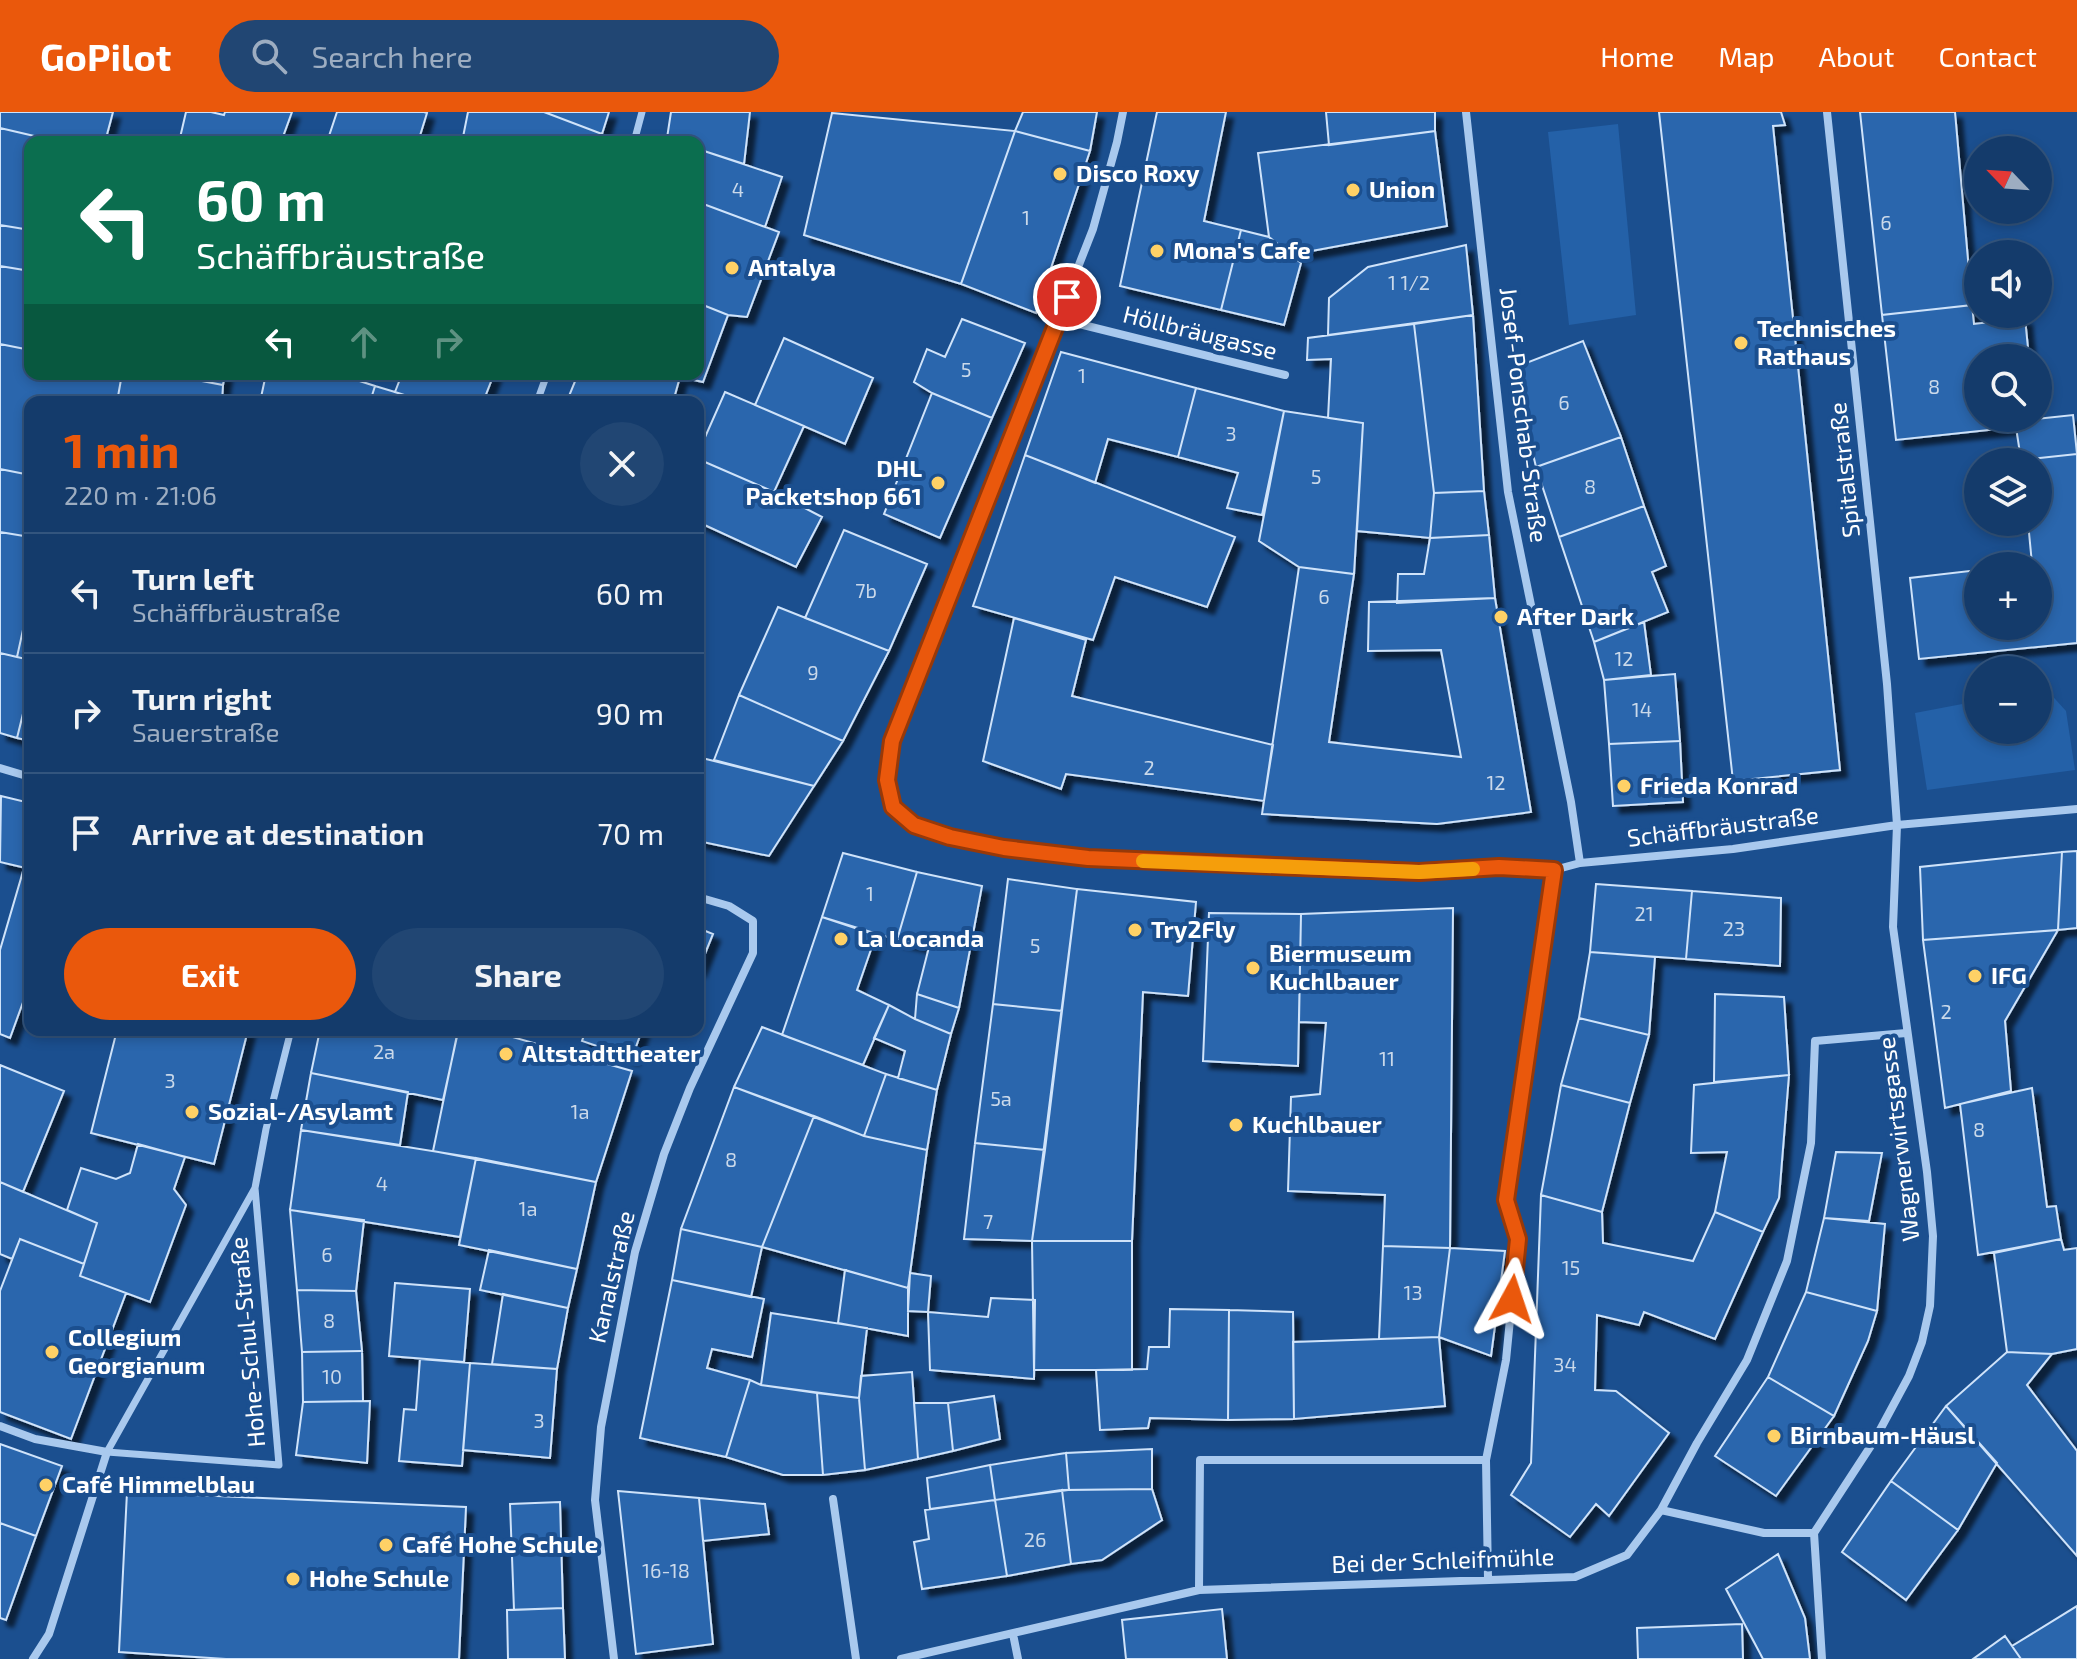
<!DOCTYPE html>
<html lang="en">
<head>
<meta charset="utf-8">
<style>
  :root { --surface:#143b6b; --page:#214673; --text:#f1f3f6; --muted:#9dadc1; --line:#33557e; --accent:#ea580c }
  body { margin:0; font-family:"Exo 2",sans-serif; background:var(--page); color:var(--text); height:100vh; display:flex; flex-direction:column; font-size:30px; white-space:nowrap }
  * { box-sizing:border-box; margin:0 }
  p { font-size:26px; color:var(--muted) }
  .icon { flex:none; width:44px; height:44px; fill:none; stroke:currentColor; stroke-width:2; stroke-linecap:round; stroke-linejoin:round }
  .map { position:relative; flex:1; overflow:hidden }
  .details { position:absolute; left:24px; top:284px; width:680px; height:640px; display:flex; flex-direction:column; background:var(--surface); border-radius:16px; box-shadow:0 4px 12px #0003,0 0 0 2px var(--line) }
  .details>* { flex:none }
  .guide { position:absolute; left:24px; top:24px; width:680px; height:244px; border-radius:16px; box-shadow:0 4px 12px #0003,0 0 0 2px var(--line); background:#0b6e4f; color:#fff; overflow:hidden }
  .needle { width:52px; rotate:295deg }
  .fabs { position:absolute; left:1964px; top:24px; display:grid; gap:16px }
  .fabs a { display:grid; place-items:center; width:88px; height:88px; border-radius:50%; background:var(--surface); box-shadow:0 4px 12px #0003,0 0 0 2px var(--line); font-size:40px }
  .pin { position:absolute; display:grid; place-items:center; width:68px; height:68px; color:#fff; margin:-34px; border:4px solid #fff; border-radius:50%; box-shadow:0 2px 8px #0007 }
  .me { position:absolute; width:88px; margin:-44px; rotate:5deg; stroke-linejoin:round; filter:drop-shadow(0 0 6px #0008) }
  .turn { display:flex; align-items:center; gap:28px; height:168px; padding:0 40px; font-size:36px }
  .turn .icon { width:104px; height:104px; stroke-width:2.5 }
  .turn b { display:block; font-size:56px; line-height:68px }
  .lanes { display:flex; align-items:center; height:76px; padding:0 40px; background:#0003; justify-content:center; gap:40px; direction:ltr }
  .lanes .off { opacity:.35 }
  .round { display:grid; place-items:center; flex:none; width:84px; height:84px; border-radius:42px; background:var(--page) }
  .overview { display:flex; align-items:center; justify-content:space-between; height:136px; padding:0 40px }
  h1 { font-size:48px; font-weight:700; line-height:60px; color:var(--accent) }
  .action { display:flex; gap:16px; margin-top:auto; padding:16px 40px }
  .action a { flex:1; height:92px; border-radius:48px; background:var(--accent); color:#fff; font-size:32px; font-weight:700; line-height:92px; text-align:center }
  .action a+a { background:var(--page); color:var(--text) }
  ul { padding:0; list-style:none }
  li { display:flex; align-items:center; gap:24px; height:120px; padding:0 40px; border-top:2px solid var(--line) }
  li div { flex:1 }
  li b { display:block; font-size:30px }
  li em { font-style:normal }
  header { display:flex; align-items:center; gap:48px; box-sizing:border-box; height:112px; padding:0 40px; background:var(--accent); color:#fff }
  header strong { font-size:38px }
  nav { display:flex; gap:44px; margin-inline-start:auto; font-size:28px }
  .search { width:560px; height:72px; background:var(--page); display:flex; align-items:center; gap:20px; box-sizing:border-box; padding:0 28px; border-radius:44px; color:var(--muted); font-size:30px }
  .map>svg:first-child { display:block }
  .green { fill:#2461a8 }
  .building { fill:#2a66ad; stroke:#cfe3fa; stroke-width:2; filter:url(#shadow) }
  .lines { fill:none; stroke-linecap:round; stroke-linejoin:round }
  .pedestrian { stroke:#a9c9ee; stroke-width:7 }
  .minor { stroke:#a9c9ee; stroke-width:8 }
  .route-casing { stroke:#983908; stroke-width:20 }
  .route { stroke:#ea580c; stroke-width:14 }
  .slow { stroke:#f59e0b; stroke-width:14 }
  .poi-dot { fill:#ffd166; stroke:#1b4f8f; stroke-width:3 }
  .labels { text-anchor:middle; stroke-width:8; stroke-linejoin:round; paint-order:stroke }
  .number-label { font-size:20px; fill:#cad9ea }
  .poi-label { font-size:24px; font-weight:bold; fill:#fff; stroke:#1b4f8f; text-anchor:start }
  .street-label { font-size:24px; fill:#fff; stroke:#1b4f8f }
</style>
</head>
<body>
<header>
<strong>GoPilot</strong>
<div class="search"><svg class="icon" aria-label="search" viewBox="0 0 24 24"><circle cx="10" cy="10" r="6"/><path d="M15 15l6 6"/></svg>Search here</div>
<nav><a>Home</a><a>Map</a><a>About</a><a>Contact</a></nav>
</header>
<div class="map">
<svg width="2077" height="1547" viewBox="0 0 2077 1547">
  <defs>
    <filter id="shadow"><feDropShadow dx="7" dy="7" stdDeviation="2" flood-color="#0009"/></filter>
  </defs>
  <rect width="100%" height="100%" fill="#1b4f8f"/>
  <path class="green" d="M1618,12l18,191 -67,10 -21,-193z
    M2046,577l20,22 9,59 -148,20 -12,-77 63,-12v29h60v-40z"/>
  <path class="building" d="M0,0h113l-8,30h-45l-60,-14z
    M186,0h25l13,3 1,-3h67l-11,30h-102z
    M337,0h87l3,1 -9,29h-91z
    M468,0h76l58,22 -4,8h-136z
    M544,0h65l-7,22z
    M671,0h79l-6,52 -46,-15v-7h-19l-12,-4z
    M1023,0h74l-7,39 -75,-20z
    M1157,0h69l-22,109 37,9 -20,80 -101,-24z
    M1326,0h109v19l-106,14z
    M1659,0h122l4,13 -12,1 67,644 -107,11z
    M1860,0h95l17,193 -90,10z
    M832,1l183,18 -54,153 -157,-49z
    M0,16l60,14h-30v88l-30,-5z
    M1015,19l75,20 -54,162 -75,-29z
    M1435,19l12,95 -157,29 -21,-18 -11,-84z
    M698,37l84,28 -17,50 -67,-25z
    M698,90l81,30 -32,85 -19,-2 -30,-12z
    M0,113l30,5v41l-30,-5z
    M1241,118l28,7 32,26 -17,62 -63,-15z
    M1466,133l7,70 -145,20 1,-37 39,-31z
    M0,154l30,5v79l-30,-6z
    M698,191l30,12 -25,67 -23,-5 -7,25h-91l-13,-6 9,-22h120z
    M1972,193l2,19 51,-6 4,40h-51v60l58,1 37,-4 4,39 -56,6 -5,-33 -120,13 -14,-125z
    M1473,203l11,176 -50,2 -20,-169z
    M962,207l63,24 -33,75 -60,-25 -18,-11 13,-33 18,8z
    M1414,212l20,169 -4,45 -73,-7 6,-108 -35,-5 3,-59 -24,1 1,-22z
    M784,226l89,40 -28,66 -90,-39z
    M1583,229l38,96 -85,30 -23,-99z
    M0,232l30,6v24h92l-5,28h-87v73l-30,-6z
    M1061,240l135,36 -18,69 -70,-18 -13,44 -70,-28z
    M122,262h43l58,11 -1,17h-105z
    M165,262h60l-2,11z
    M266,262h81v3l28,9 -5,16h-110z
    M402,262h92l-11,28h-57l-31,-10z
    M375,274l20,6 31,10h-56z
    M1196,276l88,23 -22,104 -35,-7 11,-35 -60,-16z
    M725,280l79,34 -30,66 -76,-33v-6z
    M932,281l60,25 -52,120 -56,-24z
    M1284,299l79,12 -9,151 -55,-7 -40,-26z
    M1621,325l23,69 -85,31 -23,-70z
    M2077,342v189l-158,16 -9,-81 68,-8v56h60v-60h-20l14,-2 -4,-42h10v-60l-17,-2z
    M1025,343l210,82 -28,70 -92,-30 -22,63 -120,-34z
    M698,347l76,33 48,25 -26,50 -98,-45z
    M0,357l30,6v62l-30,-5z
    M1484,379l5,44 -59,3 4,-45z
    M1644,394l22,60 -14,6 16,40 -74,30 -35,-105z
    M844,418l83,34 -38,87 -84,-33z
    M0,420l30,5v61l-13,59 -17,-4z
    M1489,423l6,63 -98,5 1,-29h26l6,-36z
    M1299,455l55,7 -25,168 132,15 -20,-107 -73,1 1,-49 126,-4 36,214 -94,12 -175,-10z
    M30,486v62l-13,-3z
    M778,495l111,44 -46,90 -104,-46z
    M1014,506l72,22 -14,56 201,49 -9,56 -198,-27 -5,15 -78,-28z
    M1644,510l7,53 -47,5 -10,-38z
    M0,541l30,7v25l-13,53 -17,-5z
    M1675,562l5,67 -71,3 -5,-64z
    M739,583l104,46 -29,45 -100,-26z
    M27,586h3v43l-13,-3z
    M1680,629l3,61 -70,4 -4,-62z
    M698,645l116,29 -45,70 -71,-15z
    M1,684l29,7v66l-30,-7z
    M2077,739v77l-19,2 4,-78z
    M2062,740l-4,78 -135,10 -3,-73z
    M843,741l74,19 -20,68 -75,-23z
    M24,756l6,1v114l-20,55 -10,-4v-84z
    M917,760l65,14 -23,122 -42,-14 12,-47 -32,-7z
    M1008,767l69,10 -15,122 -69,-7z
    M1596,772l96,7 -6,68 -96,-7z
    M1077,777l119,13 -8,94 -45,-4 -11,249h-100z
    M1692,779l89,7 -1,68 -94,-7z
    M1453,796l-3,340 -67,-2 2,-51 -97,-4 3,-94 29,-3 6,-71 -27,-1 2,-108z
    M1209,801l92,1 -3,152 -95,-5z
    M822,805l54,18 -19,55 32,15 -26,60 -81,-30z
    M698,816l15,6 -15,37z
    M2058,818l-53,91 6,70 -66,17 -22,-168z
    M1590,840l65,5 -6,78 -70,-17z
    M917,882l42,14 -8,26 -36,-15z
    M1715,882l69,3 5,78 -75,7z
    M993,892l69,7 -17,139 -70,-7z
    M889,893l26,14 36,15 -14,56 -39,-12 7,-27 -31,-13z
    M1579,906l70,17 -19,68 -69,-18z
    M762,915l124,47 -22,62 -130,-49z
    M117,918h131l-34,134 -123,-31z
    M320,918l138,2 -15,68 -132,-27z
    M458,918h30l144,41 -36,111 -163,-31z
    M586,918h56l-10,28 -50,-17z
    M0,953l64,26 -41,101 -23,-10z
    M311,961l97,19 -8,53 -99,-15z
    M886,962l51,16 -10,60 -63,-14z
    M1789,963l-10,123 -16,34 -48,-20 12,-60 -36,1 3,-68z
    M1561,973l69,18 -28,109 -61,-17z
    M734,975l80,29 -52,131 -81,-18z
    M2032,976l15,119 9,-1 5,33 -83,16 -18,-151z
    M814,1004l50,20 63,14 -19,138 -146,-41z
    M301,1018l175,28 -16,79 -170,-27z
    M975,1031l70,7 -13,91 -68,-2z
    M138,1032l47,13 -11,32 12,16 -36,97 -70,-26 17,-53 -30,-13 14,-42 35,11 14,-6z
    M1836,1040l46,1 -13,68 -45,-3z
    M476,1046l120,24 -19,87 -118,-24z
    M0,1070l97,41 -13,41 -64,-25 -8,20 -12,-5z
    M1541,1083l61,17 1,31 90,18 22,-49 48,20 -48,107 -71,-27 -5,13 -42,-10 -2,75 21,1 53,42 -60,83 -13,-12 -26,33 -59,-42 20,-32z
    M290,1098l74,10 -8,71 -59,-1z
    M1824,1106l61,6 -8,87 -71,-19z
    M681,1117l81,18 -11,50 -79,-17z
    M20,1127l64,25 -4,12 46,17 -55,146 -71,-27v-121z
    M2061,1127l3,11 13,-2v101l-25,5 -45,-2 -13,-99z
    M1032,1129h100v129h-98z
    M1383,1134l67,2 -11,89 -60,2z
    M1450,1136l55,3 -14,105 -52,-19z
    M489,1138l88,19 -9,39 -88,-18z
    M845,1158l63,18v48l-70,-13z
    M910,1161l21,3 -3,36 -20,-1z
    M672,1168l92,19 -12,58 -40,-8 -5,19 43,12 -24,77 -86,-19z
    M395,1171l75,6 -6,73 -75,-6z
    M297,1178l59,1 6,60 -60,1z
    M1806,1180l71,19 -9,30 -34,75 -66,-39z
    M503,1182l65,14 -11,61 -65,-5z
    M991,1186l44,2 -1,79 -104,-9 -2,-58 60,5z
    M1170,1197l59,1 -1,110 -78,-2 -2,10 -48,2 -4,-60 51,-1 2,-22h20z
    M1229,1198l64,2 1,107 -66,1z
    M771,1201l96,15 -8,70 -98,-13z
    M1439,1225l6,69 -151,13 -1,-77z
    M362,1239l1,50 -60,1 -1,-50z
    M2007,1240l45,2 -25,31 50,66v105l-131,-150z
    M420,1247l50,4 -8,103 -63,-5 5,-52 12,1z
    M470,1251l87,6 -7,89 -87,-8z
    M912,1260l6,87 -53,11 -6,-72 2,-22z
    M1768,1265l66,39 -58,80 -61,-40z
    M750,1268l11,5 56,8 6,82h-40l-57,-18z
    M817,1281l42,5 6,72 -42,5z
    M994,1284l6,43 -47,12 -5,-48z
    M370,1289l-3,62 -71,-8 7,-53z
    M914,1291h34l5,48 -35,8z
    M1946,1294l51,57 -39,67 -67,-49z
    M0,1332l62,22 -26,70 -36,-13z
    M1152,1337v40l-83,1 -3,-37z
    M1066,1341l3,37 -74,10 -5,-35z
    M990,1353l5,35 -65,9 -3,-31z
    M1891,1369l67,49 -52,70 -64,-48z
    M1152,1377l10,31 -60,40 -31,4 -9,-74z
    M1062,1378l9,74 -64,12 -12,-76z
    M618,1379l81,7 14,146 -77,10z
    M127,1380l339,15 -7,152h-233l-107,-7z
    M699,1386l66,6 4,30 -66,7z
    M995,1388l12,76 -85,13 -8,-47 15,-3 -4,-29z
    M560,1390l3,106 -49,2 -4,-106z
    M0,1411l36,13 -30,84 -6,-2z
    M1778,1442l27,64 5,41h-47l-37,-70z
    M2077,1494v53h-56l-9,-13z
    M563,1496l2,51h-57l-1,-49z
    M1222,1497l5,50h-101l-4,-39z
    M1742,1512l1,35h-105l-1,-31z
    M2005,1524l16,23h-48z"/>
  <g class="lines">
    <path class="pedestrian" d="M634,30l8,-30
      M537,290l10,-28
      M255,1076l24,277 -172,-13 148,-264 11,-59 25,-99"/>
    <path class="minor" d="M1123,0l-6,30 -24,87 -201,512 -5,39 6,27 21,18 36,12 54,11 84,10 331,14 80,-5 55,3 26,-7 153,-14 164,-24 180,-16
      M1466,0l42,380 63,310 9,61
      M1059,207l226,56
      M0,656l30,9
      M0,1314l35,13 72,13 -58,182 -16,25
      M833,1387l23,160
      M1661,1398l103,23h50
      M1488,1467l-2,-119 20,-100 12,-121 -12,-39 48,-330
      M1199,1478l1,-130h286
      M1013,1522l5,25
      M614,1547l-19,-159 6,-73 34,-175 29,-98 26,-66 63,-135v-32l-24,-15 -31,-9
      M901,1547l298,-69 376,-13 52,-22 34,-45 36,-67 50,-83 40,-99 24,-118 4,-102 91,-8
      M1822,1547l-8,-126 60,-92 35,-65 13,-34 8,-36 3,-70 -6,-64 -34,-245 4,-102 -10,-141 -60,-572"/>
  </g>
  <g class="lines">
    <defs>
      <path id="route" d="M1067,185l-175,444 -5,39 6,27 21,18 36,12 54,11 84,10 331,14 80,-5 55,3 -48,330 12,39 -6,60"/>
    </defs>
    <use href="#route" class="route-casing"/>
    <use href="#route" class="route"/>
    <path class="slow" d="M1143,749l276,11 54,-3"/>
  </g>
  <g class="poi-dot">
    <circle cx="1060" cy="62" r="8"/>
    <circle cx="1353" cy="78" r="8"/>
    <circle cx="1157" cy="139" r="8"/>
    <circle cx="732" cy="156" r="8"/>
    <circle cx="1741" cy="231" r="8"/>
    <circle cx="938" cy="371" r="8"/>
    <circle cx="1501" cy="505" r="8"/>
    <circle cx="1624" cy="674" r="8"/>
    <circle cx="1135" cy="818" r="8"/>
    <circle cx="841" cy="827" r="8"/>
    <circle cx="1253" cy="856" r="8"/>
    <circle cx="1975" cy="864" r="8"/>
    <circle cx="506" cy="942" r="8"/>
    <circle cx="192" cy="1000" r="8"/>
    <circle cx="1236" cy="1013" r="8"/>
    <circle cx="52" cy="1240" r="8"/>
    <circle cx="1774" cy="1324" r="8"/>
    <circle cx="46" cy="1373" r="8"/>
    <circle cx="386" cy="1433" r="8"/>
    <circle cx="293" cy="1467" r="8"/>
  </g>
  <g class="labels">
    <g class="number-label">
      <text x="738" y="85">4</text>
      <text x="1026" y="113">1</text>
      <text x="1886" y="118">6</text>
      <text x="1409" y="178">1 1/2</text>
      <text x="966" y="265">5</text>
      <text x="1082" y="271">1</text>
      <text x="1934" y="282">8</text>
      <text x="1564" y="298">6</text>
      <text x="1231" y="329">3</text>
      <text x="1316" y="372">5</text>
      <text x="1590" y="382">8</text>
      <text x="866" y="486">7b</text>
      <text x="1324" y="492">6</text>
      <text x="1624" y="554">12</text>
      <text x="813" y="568">9</text>
      <text x="1642" y="605">14</text>
      <text x="1149" y="663">2</text>
      <text x="1496" y="678">12</text>
      <text x="870" y="789">1</text>
      <text x="1644" y="809">21</text>
      <text x="1734" y="824">23</text>
      <text x="1035" y="841">5</text>
      <text x="1946" y="907">2</text>
      <text x="384" y="947">2a</text>
      <text x="1387" y="954">11</text>
      <text x="170" y="976">3</text>
      <text x="1001" y="994">5a</text>
      <text x="580" y="1007">1a</text>
      <text x="1979" y="1025">8</text>
      <text x="731" y="1055">8</text>
      <text x="382" y="1079">4</text>
      <text x="528" y="1104">1a</text>
      <text x="988" y="1117">7</text>
      <text x="327" y="1150">6</text>
      <text x="1571" y="1163">15</text>
      <text x="1413" y="1188">13</text>
      <text x="329" y="1216">8</text>
      <text x="1565" y="1260">34</text>
      <text x="332" y="1272">10</text>
      <text x="539" y="1316">3</text>
      <text x="1035" y="1435">26</text>
      <text x="666" y="1466">16-18</text>
    </g>
    <g class="poi-label">
      <text x="1076" y="70">Disco Roxy</text>
      <text x="1369" y="86">Union</text>
      <text x="1173" y="147">Mona's Cafe</text>
      <text x="748" y="164">Antalya</text>
      <text x="1757" y="225">Technisches<tspan x="1757" dy="28">Rathaus</tspan></text>
      <text x="922" y="365" text-anchor="end">DHL<tspan x="922" dy="28">Packetshop 661</tspan></text>
      <text x="1517" y="513">After Dark</text>
      <text x="1640" y="682">Frieda Konrad</text>
      <text x="1151" y="826">Try2Fly</text>
      <text x="857" y="835">La Locanda</text>
      <text x="1269" y="850">Biermuseum<tspan x="1269" dy="28">Kuchlbauer</tspan></text>
      <text x="1991" y="872">IFG</text>
      <text x="522" y="950">Altstadttheater</text>
      <text x="208" y="1008">Sozial-/Asylamt</text>
      <text x="1252" y="1021">Kuchlbauer</text>
      <text x="68" y="1234">Collegium<tspan x="68" dy="28">Georgianum</tspan></text>
      <text x="1790" y="1332">Birnbaum-Häusl</text>
      <text x="62" y="1381">Café Himmelblau</text>
      <text x="402" y="1441">Café Hohe Schule</text>
      <text x="309" y="1475">Hohe Schule</text>
    </g>
    <g class="street-label">
      <text transform="translate(1200 221) rotate(14)" y="8">Höllbräugasse</text>
      <text transform="translate(1523 303) rotate(83)" y="8">Josef-Ponschab-Straße</text>
      <text transform="translate(1845 358) rotate(-96)" y="8">Spitalstraße</text>
      <text transform="translate(1723 715) rotate(-7)" y="8">Schäffbräustraße</text>
      <text transform="translate(1899 1027) rotate(-97)" y="8">Wagnerwirtsgasse</text>
      <text transform="translate(612 1165) rotate(-77)" y="8">Kanalstraße</text>
      <text transform="translate(248 1230) rotate(-95)" y="8">Hohe-Schul-Straße</text>
      <text transform="translate(1443 1449) rotate(-2)" y="8">Bei der Schleifmühle</text>
    </g>
  </g>
</svg>
<div class="fabs">
<a><svg class="needle" viewBox="-14 -14 28 28"><path d="M0-13l5 13h-10z" fill="#e53935"/><path d="M0 13l5-13h-10z" fill="#9dadc1"/></svg></a>
<a><svg class="icon" aria-label="sound" viewBox="0 0 24 24"><path d="M4 9h4l5-4v14l-5-4H4zM17 9q2 3 0 6"/></svg></a>
<a><svg class="icon" aria-label="search" viewBox="0 0 24 24"><circle cx="10" cy="10" r="6"/><path d="M15 15l6 6"/></svg></a>
<a><svg class="icon" aria-label="layers" viewBox="0 0 24 24"><path d="M12 4l9 5-9 5-9-5zM3 14l9 5 9-5"/></svg></a>
<a>+</a>
<a>−</a>
</div>
<div class="pin" style="left:1067px;top:185px;background:#d93025"><svg class="icon" aria-label="arrive" viewBox="0 0 24 24"><path d="M6 21V4h12l-3 4 3 4H6"/></svg></div>
<svg class="me" style="left:1512px;top:1187px" viewBox="-20 -20 40 40"><path d="M0-17L14 15 0 8-14 15z" fill="#ea580c" stroke="#fff" stroke-width="4"/></svg>
<div class="guide">
<div class="turn"><svg class="icon" aria-label="left" viewBox="0 0 24 24"><path d="M17 20v-9H6M10 6l-5 5 5 5"/></svg><div><b>60 m</b>Schäffbräustraße</div></div>
<div class="lanes"><svg class="icon" aria-label="left" viewBox="0 0 24 24"><path d="M17 20v-9H6M10 6l-5 5 5 5"/></svg><svg class="icon off" aria-label="ahead" viewBox="0 0 24 24"><path d="M12 20V5M6 11l6-6 6 6"/></svg><svg class="icon off" aria-label="right" viewBox="0 0 24 24"><path d="M7 20v-9h11M14 6l5 5-5 5"/></svg></div>
</div>
<section class="details">
<div class="overview"><div><h1>1 min</h1><p>220 m · 21:06</p></div><a class="round"><svg class="icon" aria-label="close" viewBox="0 0 24 24"><path d="M6 6l12 12M18 6L6 18"/></svg></a></div>
<ul>
<li><svg class="icon" aria-label="left" viewBox="0 0 24 24"><path d="M17 20v-9H6M10 6l-5 5 5 5"/></svg><div><b>Turn left</b><p>Schäffbräustraße</p></div><em>60 m</em></li>
<li><svg class="icon" aria-label="right" viewBox="0 0 24 24"><path d="M7 20v-9h11M14 6l5 5-5 5"/></svg><div><b>Turn right</b><p>Sauerstraße</p></div><em>90 m</em></li>
<li><svg class="icon" aria-label="arrive" viewBox="0 0 24 24"><path d="M6 21V4h12l-3 4 3 4H6"/></svg><div><b>Arrive at destination</b></div><em>70 m</em></li>
</ul>
<div class="action"><a>Exit</a><a>Share</a></div>
</section>
</div>
</body>
</html>
